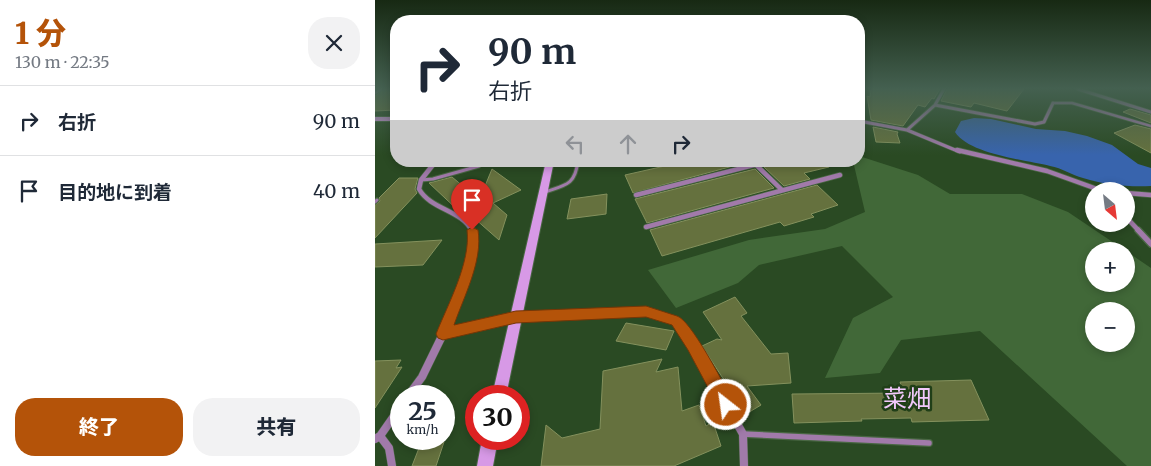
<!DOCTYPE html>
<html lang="ja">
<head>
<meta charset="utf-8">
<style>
  :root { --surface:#fff; --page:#f2f2f3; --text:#1f2937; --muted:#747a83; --line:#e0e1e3; --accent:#b45309 }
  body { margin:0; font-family:Merriweather,"Noto Sans JP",serif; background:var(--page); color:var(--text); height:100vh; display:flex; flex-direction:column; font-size:19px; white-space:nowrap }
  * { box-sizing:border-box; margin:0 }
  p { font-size:16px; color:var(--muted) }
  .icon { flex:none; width:28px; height:28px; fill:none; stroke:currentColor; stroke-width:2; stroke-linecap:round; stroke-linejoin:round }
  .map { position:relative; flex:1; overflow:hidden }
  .details { display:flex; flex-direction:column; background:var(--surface); width:375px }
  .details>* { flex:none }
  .guide { position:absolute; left:15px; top:15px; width:475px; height:152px; border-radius:20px; box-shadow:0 2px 8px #0003; background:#fff; color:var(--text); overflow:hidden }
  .needle { width:32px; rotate:152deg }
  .fabs { position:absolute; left:710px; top:182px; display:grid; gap:10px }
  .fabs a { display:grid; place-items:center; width:50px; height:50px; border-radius:50%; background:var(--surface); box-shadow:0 2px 8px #0003; font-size:25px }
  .speed { position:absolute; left:15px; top:385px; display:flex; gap:10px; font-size:25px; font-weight:700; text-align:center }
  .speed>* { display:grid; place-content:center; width:65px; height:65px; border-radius:50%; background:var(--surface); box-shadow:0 2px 8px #0003; line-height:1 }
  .speed small { font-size:12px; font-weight:400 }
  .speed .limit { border:8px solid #d22; background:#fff; color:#111 }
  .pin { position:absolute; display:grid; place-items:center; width:42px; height:42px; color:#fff; margin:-51px -21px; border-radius:50% 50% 50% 0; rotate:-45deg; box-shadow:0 0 5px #0007 }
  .pin .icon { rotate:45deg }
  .me { position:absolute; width:55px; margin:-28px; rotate:330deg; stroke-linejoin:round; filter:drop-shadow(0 0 4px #0008) }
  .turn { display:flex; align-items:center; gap:18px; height:105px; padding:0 15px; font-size:22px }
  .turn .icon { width:65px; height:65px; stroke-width:2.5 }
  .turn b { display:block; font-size:35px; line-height:42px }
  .lanes { display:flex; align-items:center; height:48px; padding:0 15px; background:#0003; justify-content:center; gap:25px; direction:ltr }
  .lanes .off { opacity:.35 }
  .round { display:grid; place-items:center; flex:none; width:52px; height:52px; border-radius:20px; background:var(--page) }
  .headline { display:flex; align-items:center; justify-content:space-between; height:85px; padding:0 15px }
  h1 { font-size:30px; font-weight:800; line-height:38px; color:var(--accent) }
  .action { display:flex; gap:10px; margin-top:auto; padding:10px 15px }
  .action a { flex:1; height:58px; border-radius:20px; background:var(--accent); color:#fff; font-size:20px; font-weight:800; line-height:58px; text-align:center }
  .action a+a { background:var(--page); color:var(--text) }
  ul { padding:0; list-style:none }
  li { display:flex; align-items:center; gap:15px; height:70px; padding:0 15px; border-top:1px solid var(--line) }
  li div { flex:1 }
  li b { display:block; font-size:19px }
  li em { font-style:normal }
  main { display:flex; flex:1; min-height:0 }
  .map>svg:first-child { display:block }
  .green { fill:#416838; fill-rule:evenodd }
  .water { fill:#3864ad }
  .building { fill:#65713e; stroke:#84915d }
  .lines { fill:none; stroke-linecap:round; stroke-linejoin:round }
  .lane-far2-casing { stroke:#496743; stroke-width:4 }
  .lane-far1-casing { stroke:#496743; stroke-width:5 }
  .lane-casing { stroke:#496743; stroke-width:8 }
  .street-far3-casing { stroke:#496743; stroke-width:4.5 }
  .street-far2-casing { stroke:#496743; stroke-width:6 }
  .street-far1-casing { stroke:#496743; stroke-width:8 }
  .street-casing { stroke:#496743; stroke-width:9 }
  .secondary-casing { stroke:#496743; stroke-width:2 }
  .lane-far2 { stroke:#a17aaa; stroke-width:2.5 }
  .lane-far1 { stroke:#a17aaa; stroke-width:3 }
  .lane { stroke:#a17aaa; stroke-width:5.5 }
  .street-far3 { stroke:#a17aaa; stroke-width:3 }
  .street-far2 { stroke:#a17aaa; stroke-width:4.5 }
  .street-far1 { stroke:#a17aaa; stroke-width:5.5 }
  .street { stroke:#a17aaa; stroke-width:8 }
  .secondary { fill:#d799e6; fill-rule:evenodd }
  .route { fill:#b45309; stroke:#753606 }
  .labels { text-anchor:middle; stroke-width:5; stroke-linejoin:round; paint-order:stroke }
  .near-quarter-label { font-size:24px; fill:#f2c9fc; stroke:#203f18 }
</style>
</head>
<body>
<main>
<section class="details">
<div class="headline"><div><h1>1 分</h1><p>130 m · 22:35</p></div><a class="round"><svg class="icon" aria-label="close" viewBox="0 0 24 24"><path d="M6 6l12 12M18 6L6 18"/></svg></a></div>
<ul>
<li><svg class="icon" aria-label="right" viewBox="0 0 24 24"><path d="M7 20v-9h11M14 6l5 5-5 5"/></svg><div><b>右折</b></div><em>90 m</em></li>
<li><svg class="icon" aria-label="arrive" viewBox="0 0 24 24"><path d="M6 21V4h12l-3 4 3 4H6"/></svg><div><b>目的地に到着</b></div><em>40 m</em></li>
</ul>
<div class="action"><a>終了</a><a>共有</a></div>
</section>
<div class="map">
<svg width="776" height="466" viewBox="0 0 776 466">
  <rect width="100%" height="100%" fill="#2a4a23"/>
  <path class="green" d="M484,156l59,19 32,19h72l46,18 58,39h-32v33h32v-33l25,17v198h-24l-147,-135 -79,9 -21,33 -55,5 28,-60 40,-21 -51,-51 -83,19 -21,18 -62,25 -28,-38 101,-30 76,-11 40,-17 -12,-51h6zM719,311h32v33h-32z"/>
  <path class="water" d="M599,118l17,1 45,10 29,2 22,5 25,9 26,19 13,4v18c-23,1 -46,-1 -68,-8 -11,-3 -21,-10 -33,-12 -25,-6 -81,-12 -95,-34l6,-11z"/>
  <path class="building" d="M9,89h12v21l-21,1v-15z
    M496,89h69l-6,10 -2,-1 -7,9 -7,-2 -15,21 -32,-6 -4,-24 3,1z
    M572,89h77l-17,22 -33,-8 -3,4 -30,-6z
    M755,109l21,6v8l-28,-11z
    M760,125l16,4v24l-37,-20z
    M498,127l25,5 -1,2 3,9 -24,-1z
    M312,161l61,1 -115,31 -8,-18z
    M399,161h54l1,6 -25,6 6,6 -26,7 -20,-19 7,-2z
    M117,169l29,21 -28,13 14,12 -8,25 -34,-30 -3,4 -33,-31 23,-6 18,15 15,-6z
    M380,169l19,19 -127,35 -12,-24z
    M24,178h19l-3,11 2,4 -42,45v-33l5,-4 -1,-3z
    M442,185l21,20 -27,9 3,3 -30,9 -4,-4 -118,34 -12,-26z
    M232,194l-1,20 -39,5 4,-20z
    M67,240l-19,25 -48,2v-23z
    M360,297l12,16 -6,3 30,38 17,-1 3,30 -44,3 14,19 -15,9 -44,-68 15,-7 5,1 -19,-28z
    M251,323l48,8 -8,19 -50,-9z
    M287,359l-6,13 22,-5 4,44 17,-6 7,21 7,-4 8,24 -47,20h-133l5,-41 16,13 38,-9 3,-58z
    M26,360l-5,8 6,-1 -27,41v-47z
    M596,380l18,40 -77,2 -1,-4 -50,1 1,2 -68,2 -2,-29 112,-1 -4,-11z
    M69,442l-8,24h-24l7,-18z"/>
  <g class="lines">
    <defs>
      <path id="lane-far2" d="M0,93l6,-4
        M678,103h19l79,23"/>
      <path id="lane-far1" d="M46,180l12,-1 46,-13
        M170,192c21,-7 30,-7 33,-31
        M0,202l2,-2"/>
      <path id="lane" d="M368,434l186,9"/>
      <path id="street-far3" d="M703,89l73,23
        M560,105l100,19 9,-2 9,-19
        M484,121l48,9 53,22
        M532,130l28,-25 9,-16"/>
      <path id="street-far2" d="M582,150l90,21 50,18 17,2
        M61,161l-15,19 -2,9c12,21 43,21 53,42
        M377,161l30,29
        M751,193l25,2
        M261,195l134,-34
        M751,217l13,14
        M271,227l194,-52"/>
      <path id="street-far1" d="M763,230l13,14
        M68,334c11,-30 34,-73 29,-104
        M68,334l73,-17 130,-5 31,9 8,13"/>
      <path id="street" d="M310,333l58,101 1,32
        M33,396l14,-19 21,-43 5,-1
        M5,436l9,12 3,18
        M0,439l5,-3 21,-30"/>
      <path id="secondary" d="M0,117h21v4h-21z
        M171,161h8l-48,235h-14z
        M107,439h16l-5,27h-16z"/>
    </defs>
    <use href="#lane-far2" class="lane-far2-casing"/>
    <use href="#lane-far1" class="lane-far1-casing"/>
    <use href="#lane" class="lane-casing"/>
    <use href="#street-far3" class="street-far3-casing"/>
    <use href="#street-far2" class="street-far2-casing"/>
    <use href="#street-far1" class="street-far1-casing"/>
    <use href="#street" class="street-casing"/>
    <use href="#secondary" class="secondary-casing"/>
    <use href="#lane-far2" class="lane-far2"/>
    <use href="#lane-far1" class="lane-far1"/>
    <use href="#lane" class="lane"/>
    <use href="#street-far3" class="street-far3"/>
    <use href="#street-far2" class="street-far2"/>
    <use href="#street-far1" class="street-far1"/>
    <use href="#street" class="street"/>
    <use href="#secondary" class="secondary"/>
  </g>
  <linearGradient id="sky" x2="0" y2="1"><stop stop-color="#172913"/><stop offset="0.57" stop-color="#446050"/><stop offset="1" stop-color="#446050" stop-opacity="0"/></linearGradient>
  <rect width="776" height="155" fill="url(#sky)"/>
  <path class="route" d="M97,227l6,3c5,31 -14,66 -24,95l62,-14 130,-5 31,10c14,4 46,67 55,83l2,6 -2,5 -6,3 -6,-3 -32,-60 -16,-25 -26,-8 -130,6 -73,17 -5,-2 -2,-4c12,-30 35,-72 31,-104z"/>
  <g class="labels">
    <g class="near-quarter-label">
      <text x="532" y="407">菜畑</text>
    </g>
  </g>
</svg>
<div class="fabs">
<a><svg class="needle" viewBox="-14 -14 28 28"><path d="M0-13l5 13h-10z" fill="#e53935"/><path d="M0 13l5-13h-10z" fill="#747a83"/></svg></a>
<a>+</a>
<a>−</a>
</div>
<div class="speed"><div>25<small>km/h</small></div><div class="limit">30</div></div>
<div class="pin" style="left:97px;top:230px;background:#d93025"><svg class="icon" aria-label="arrive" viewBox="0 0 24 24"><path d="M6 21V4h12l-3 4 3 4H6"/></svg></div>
<svg class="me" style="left:351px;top:405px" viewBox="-20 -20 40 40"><circle r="17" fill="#b45309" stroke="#fff" stroke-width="3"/><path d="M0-11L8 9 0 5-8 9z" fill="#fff"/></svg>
<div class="guide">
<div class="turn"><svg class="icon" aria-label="right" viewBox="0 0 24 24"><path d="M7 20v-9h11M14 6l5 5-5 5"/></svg><div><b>90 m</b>右折</div></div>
<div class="lanes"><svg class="icon off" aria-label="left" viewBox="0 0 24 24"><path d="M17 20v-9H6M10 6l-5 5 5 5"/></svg><svg class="icon off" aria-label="ahead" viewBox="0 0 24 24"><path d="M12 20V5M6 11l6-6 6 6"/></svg><svg class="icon" aria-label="right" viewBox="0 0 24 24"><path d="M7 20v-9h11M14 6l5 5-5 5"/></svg></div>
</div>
</div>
</main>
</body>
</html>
